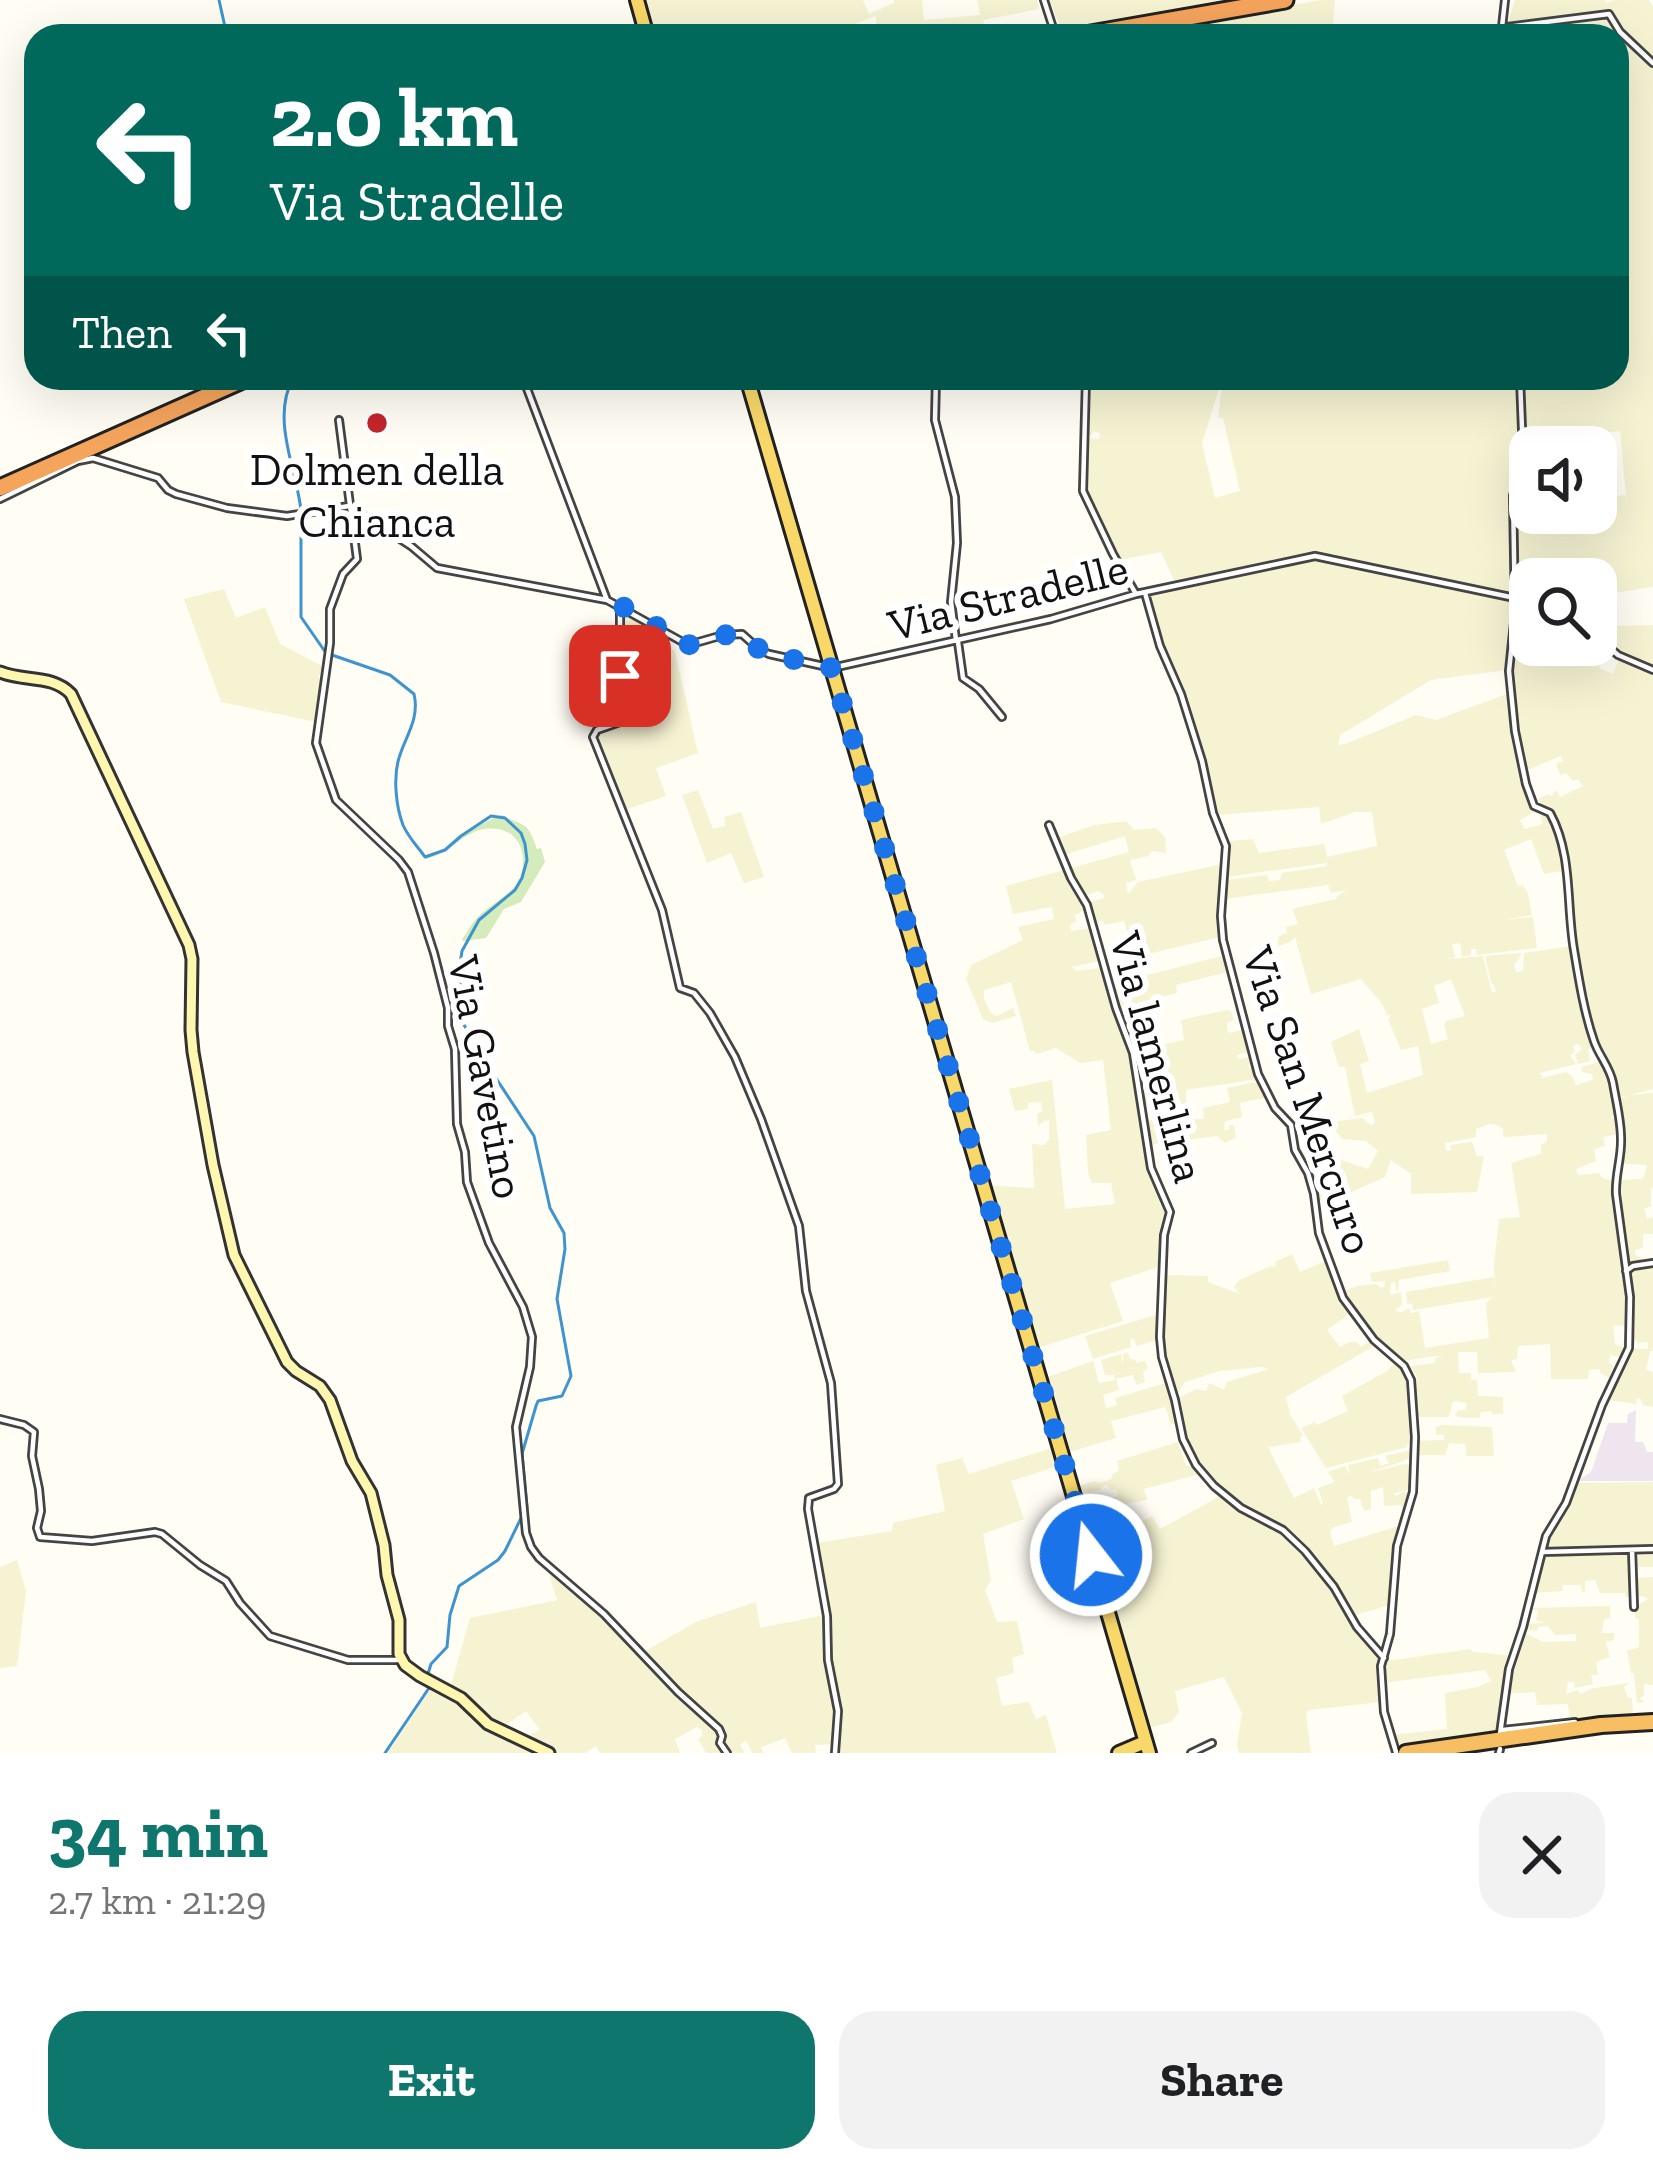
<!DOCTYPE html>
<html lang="en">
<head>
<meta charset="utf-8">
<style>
  :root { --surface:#fff; --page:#f2f2f2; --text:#202124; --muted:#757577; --accent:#0f766e }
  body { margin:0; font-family:"Zilla Slab",serif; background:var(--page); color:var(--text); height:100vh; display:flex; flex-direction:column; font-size:45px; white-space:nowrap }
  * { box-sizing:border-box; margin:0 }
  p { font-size:39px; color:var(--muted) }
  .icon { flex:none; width:66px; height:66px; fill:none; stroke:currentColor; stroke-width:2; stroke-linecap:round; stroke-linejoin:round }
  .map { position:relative; height:1753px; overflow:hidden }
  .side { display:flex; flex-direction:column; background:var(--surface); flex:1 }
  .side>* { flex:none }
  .banner { position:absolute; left:24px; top:24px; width:1605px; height:366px; border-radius:36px; box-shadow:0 12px 48px #0002; background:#00695c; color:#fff; overflow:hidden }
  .tools { position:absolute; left:1509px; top:426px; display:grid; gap:24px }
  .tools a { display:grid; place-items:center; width:108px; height:108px; border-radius:24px; background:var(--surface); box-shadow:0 12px 48px #0002; font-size:60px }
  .pin { position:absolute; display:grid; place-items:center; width:102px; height:102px; color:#fff; margin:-51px; border-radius:24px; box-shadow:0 6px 18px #0006 }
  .me { position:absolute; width:132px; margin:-66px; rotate:344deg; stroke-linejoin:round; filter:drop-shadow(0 0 9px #0008) }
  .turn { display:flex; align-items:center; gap:42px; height:252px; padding:0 48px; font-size:54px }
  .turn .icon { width:156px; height:156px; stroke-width:2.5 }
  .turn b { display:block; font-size:84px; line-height:102px }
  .then { display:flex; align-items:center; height:114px; padding:0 48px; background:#0003; gap:24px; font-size:45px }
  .round { display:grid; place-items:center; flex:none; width:126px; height:126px; border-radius:36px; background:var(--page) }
  .summary { display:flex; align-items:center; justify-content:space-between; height:204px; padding:0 48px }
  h1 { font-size:72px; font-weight:700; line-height:90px; color:var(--accent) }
  .button { display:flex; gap:24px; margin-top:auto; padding:24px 48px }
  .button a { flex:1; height:138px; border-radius:36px; background:var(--accent); color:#fff; font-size:48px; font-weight:700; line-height:138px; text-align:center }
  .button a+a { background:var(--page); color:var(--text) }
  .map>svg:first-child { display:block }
  .industrial { fill:#eee5ef }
  .farmland { fill:#f6f3d3; fill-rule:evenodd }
  .green { fill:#d4ebbc }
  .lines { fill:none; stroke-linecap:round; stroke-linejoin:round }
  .stream { stroke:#3e94cf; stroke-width:3 }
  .pedestrian-casing { stroke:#444; stroke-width:10 }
  .minor-casing { stroke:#444; stroke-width:10 }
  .secondary-casing { stroke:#333; stroke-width:15 }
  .primary-casing { stroke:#222; stroke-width:18 }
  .trunk-casing { stroke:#222; stroke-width:20 }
  .motorway-casing { stroke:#222; stroke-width:21 }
  .pedestrian { stroke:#fff; stroke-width:4.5 }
  .minor { stroke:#fff; stroke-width:4.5 }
  .secondary { stroke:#fff7af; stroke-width:9 }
  .primary { stroke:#f9d86a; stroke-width:12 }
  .trunk { stroke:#f7be63; stroke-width:14 }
  .motorway { stroke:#f5a45c; stroke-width:15 }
  .minor-bridge-casing { stroke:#444; stroke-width:10; stroke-linecap:butt }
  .minor-bridge { stroke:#fff; stroke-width:4.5 }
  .route { stroke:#1a73e8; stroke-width:21; stroke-dasharray:0 37.8 }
  .poi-dot { fill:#c3262c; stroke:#fff; stroke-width:4.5 }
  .labels { text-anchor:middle; stroke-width:12; stroke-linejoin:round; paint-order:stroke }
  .poi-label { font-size:45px; fill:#111; stroke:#fff }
  .street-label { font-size:45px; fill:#111; stroke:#fff }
</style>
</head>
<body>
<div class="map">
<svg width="1653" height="1753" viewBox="0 0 1653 1753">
  <rect width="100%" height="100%" fill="#fffdf4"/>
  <path class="industrial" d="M1636,1410l-1,32h8l4,10h6v29h-76l14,-9 17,-49h19l1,-9z"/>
  <path class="farmland" d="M641,0h222l6,14 25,-11v-3h28l2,20 56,-5 -3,-15h60l2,9 -56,11 4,16h-47l-2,-5 -11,1v4h-50l-1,-20 -46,17 -1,3h-178z
    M1049,0h178l-165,30z
    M1322,0h13l-3,36h-222z
    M1515,0h90l1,3 9,-3h34l4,7v580l-39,6 2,33 37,-1v44l-32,-14 -25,-20v-56h-66v30l-11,-3 -5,-95 82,2v-66h-54l27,-1 1,-3 -46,-1 -2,-64h95v-342h-111l2,-6 42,-6 -43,1zM1620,431l6,64 -23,2 -7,-63z
    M1085,378h97l10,2v6l8,2 1,-7 19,4 -18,59 13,54 25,-7 -17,-73h-5l4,-35 -4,-2v-3h300l4,70 -11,63 3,85 -191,-41 -147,29 -15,-32 -43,8 -34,-72 3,-50 12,1 1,-6 -7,-2 -1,4h-5z
    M1322,557l189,42 2,5 -6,66 -76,10 -91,55 -2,10 7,-1 71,-29 20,5 74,-27 8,66 18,52 -16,9 4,9 16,-4 3,-2 -4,-9 6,-3 7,7 11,33 5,44 -6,-24 -18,3 -13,-35 -27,11 14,36 5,-1 5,9 4,21 -27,5 28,-3 4,31 -60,7 -1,-6h-5v6l-9,2 -2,-14 -8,1 3,13 -9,2 37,-3 9,37 4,-2 -3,-7 -2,-1 -6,-27 37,-3 -8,12 2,7 7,-1 1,-18 48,-7 9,47 -2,2 3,1 15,56 -4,1 -2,-5 -3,1 2,12 -12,3 -3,-9 7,-6 -4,-5 -5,2 2,6 -5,4 6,8 -36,9 3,5 23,-6 6,4 4,9 17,-5 -1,-6 -10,-2 -1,-5 22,-6 7,11 4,20 -4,2 5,21 -5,2 7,3 3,14 -17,3 2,9 -11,3 2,12 -20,8 2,6 21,-2 3,5 12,3 15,144 -16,1 2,19 8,2 3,-19h3l-2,19 -3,11 -14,-3 -1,8 4,3 -4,12 -9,-5v-4l-11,1 -1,9h-37l-1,-35 -32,2 -1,13 -6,1 5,12 -38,1 -1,-21h-19l1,21h12v7h6l1,16 25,1v17h-11l-1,-3 -10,1 -2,6 -21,-1 -3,-2 3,-5h7l2,-7 -14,-2 -4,16h-35l-2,-20 2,-16 3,-4 -7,-11 25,-3v-5l9,-3 -43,6 -25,-21 -30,-39 -3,-9 14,-6 19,-2 5,4 3,-1 1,-6 -13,1 -2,-9 78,-13 2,11 -51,9 -1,11h-2l-1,-9 -4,1 -1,12 11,-3 1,13 -7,5 5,3 9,-5 2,5 8,-2 6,37 64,-10 -3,-35 7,-6 -80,13 -1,-6 -5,-1 -1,-11 88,-15 1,20 -1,-33 5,-45 21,-2 -9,-54 30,-9v-9l6,-4v-7l-44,3v-8l-6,-4 -8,-1 -13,5v8l-31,6 1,8 5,-1 -1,-5 22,-3 5,14h7l-7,36 -66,2v-20l-20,-14 -6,17 -36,16 -27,9 -5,-2 -21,-55 72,24 10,-18 -12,-10 -24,-2 -11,-14v-3l31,-4 9,7 4,-2 -3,-11 -17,4 -10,-49h-6l-8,-25 28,-13 10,32 -9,3 7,29 56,-18 -5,-29 -17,4 -13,-31 3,-4h-4l-4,-10 -22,-26 -50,15 -16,-57 -5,5 -12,4v-9l9,-4 -1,-6 12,-3 -6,-15 44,-10 2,-4 9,-5 -16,3 -3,-8 -103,14 1,-19 41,-5 2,6 11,-1 2,-7 45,-7v-3l-101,14v-33l4,-3 23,-2 6,14 65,-9 3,13 50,-11 -5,-34h-17l-34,12 -2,-17 -103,8 -14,-55 -39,-107 -17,-59zM1451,979l14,37 -19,5 -2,4 4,14 -17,5 -9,-35 17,-6 -5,-17z
    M224,589l12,29 29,-11 15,37 44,23 -6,10 5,4 -7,41 -95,-20 -37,-103z
    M622,609l25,14 20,16 1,8 7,5 23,101 -42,15 10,28 -41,14 -28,-75 22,-8 3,-5z
    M1530,635v10h21l1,6 6,-1v-5h14l3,14 25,-16 8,7 -9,18 14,6 6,-15 34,12v418l-23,6 23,-2v95l-2,1v17l-7,3 3,10 6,-2v17h-10v14l-8,2v5l7,3 1,3 -15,6 -10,-87 25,-1 4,-14 -23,-1 1,-18 -7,-47 9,-3h-10l-5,-27 -10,-13 -9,-22 -15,-71 -7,-48 -1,-44 -5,-24 -11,-31 -12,-9 -3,-9 10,-4 2,3 5,-7 4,7 23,-11 -5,-7 -5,2 -7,-8 -6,2 -4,-11 7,-3 -2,-5 -31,13 -6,-1 -8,-35 -5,-75z
    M698,790l15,39 12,-3 -1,-9 17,-5 23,65 -20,6 -13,-30 -24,10 -25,-68z
    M1126,821l8,9 22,-2 9,9 1,16 -14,-2 -4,5 -18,4 6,20 -10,3 2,11 10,-12 85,-18 -3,73 -85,20 -11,-36 -19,4 -2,-4 -10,2 -6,-20 17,-5 -1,-4 -5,-3 -18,7 5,12 -10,5 1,7 -6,3 1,6 19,-3 9,33 -27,6 4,4 25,-3 7,17 118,-30 5,16 -55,14 1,8 -35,9v5l-26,6 10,32 6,8 16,114 19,45 -6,54 -51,17 13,38 -89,28 -48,-164 48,3 -2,-44 13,1 4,-6v-18l-4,-1 -7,6 -1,-12 6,-3 -2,-9 -13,1v6l-13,2 -6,-22 43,-9 13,129 50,-5 -4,-21h-19l-4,-11 -2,-37 25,-5 -8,-70 -23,3 -24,-15 -20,6 -2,-3h-4l-19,-69 -27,8v9l7,14 6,3 16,-8 3,8 -24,7 -9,-4 -17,-40 5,-14 52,-25 -5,-13 36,-8 -2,-12 -39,7 -7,-28 123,-34 -4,-16 -61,19 -7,-17 38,-13z
    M1227,1010l4,1 3,9 -7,3 1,10 19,-4 5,22 -15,4 2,4 12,-2 2,6 -5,2 2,3 5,-3 3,14 -72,11v14h-45l-2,-13 19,-6 -1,-6 -14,3 6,-9 5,-1 3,-5 -1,-5 5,-3 -8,-4 -13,2 -3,-7 47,-10 -3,-20z
    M1261,1081l6,16 -27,6 2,14 -17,4 -1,9h5v-5h5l2,13 -11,5 -8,-7 -70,9 -4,-25 61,-1 -1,-11 27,-6 -3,-14z
    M1292,1254l8,18 27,-12 15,40 10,12 -25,18 13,17 10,-5h7l4,5 9,-6 4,5 -88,51 4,17 13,22 -3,1 1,5 -33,5 26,51 20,-10 7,17 2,-1 -5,-16 17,-6 -7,-10 17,-6 5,9 -2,-10 30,-7 2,8 9,-3 -4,-7 26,-6 -2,9 -41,14 37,-9 5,1 2,24 -18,4 2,3 7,-4h8l-16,55 -3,1 -1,6 4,2 -4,34 -2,2 2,2 -1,11 -38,11 -16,-24 21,36 25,31 -3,25 2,18 -72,8 -3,4 5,39h-72l-2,-8 5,-32 -18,-36 -49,14 4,21 -8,10 -26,7 -50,-173 21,-12 3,-12 33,-16 8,13 62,-34 9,5 -36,-39 -14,-38 -10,1 -6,-17 -54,14 5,17 -53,16 -21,-75 51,-18 6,22 16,-3 -1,-5h-9l-4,-15 20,-6 2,12v-12l5,-2 2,7h4l3,4 8,-2 3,7 -5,4 2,10 -9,3 -3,-10 -17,4 3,11 -16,5 3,13 11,-3 -2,-7 54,-16 10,38 -2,-18 3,-5 16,-8 10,2 3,-8 15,7 3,-8 42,-13 -8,-2 -41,4 -35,11 -10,15 -15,-58 -23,7 -4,-8 -3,2 1,7 -38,12 -8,-23 74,-22 1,8 6,-47 42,1v6l32,12 -6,-7 4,-6 30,-14 8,-1 -1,-4zM1383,1487l1,19 17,-1 3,10 -4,2 2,8 -68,21 -4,-14 4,-5 18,-5 -5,-25 5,-1 2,3h6l4,12 7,-2v-18z
    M1653,1263v88h-3l-4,19 7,2v35l-10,-2 -2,-6 -4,-1 -1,6 -29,-4 24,-52 17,1v-7l-11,1v-4l-5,6 2,-32 -4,-40 12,-8z
    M1396,1361l13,13 1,5 2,63 -5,2v3l-81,21 -25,-40 14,-6 2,3 31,-14 -6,-15 45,-25z
    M1443,1425l49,2 2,29h-28l-1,-12 -16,-1 -4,12h-32l2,-14 29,-1v-5h-8v-8z
    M1178,1442l8,24h8l6,8 -56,15 3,11 -46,8 -3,-5 -16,7 -3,-7 2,-4 19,-6 4,7 14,-4 -2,-7 -6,1 -3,-5 -6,2v3l-13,2 -4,-2 -5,4 -3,-7 19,-6 4,2 13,-4v-4l7,-5 -2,-9z
    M1055,1447l3,19 -47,15 13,38 -41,15 8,46 -6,10 12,32 20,-1 7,33 -12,4 2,15 -18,5 6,28 27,-4 7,17 10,-4 11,38h-221l-2,-9 -19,1 1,8h-24l-7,-15 -24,9 2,6h-11l-6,-13 -6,5 5,8h-15l-8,-9v-16l-44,-38 -33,-35v-4l53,-30 58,-19 4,26 65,-13 1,45 4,12 -2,-57 -12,-72 76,-12 1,-8 52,-12 -9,-46 26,-7 7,16z
    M1653,1482v85h-21v11l21,-1v108l-9,-1v12l-4,2 5,4 -8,1 -3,-30h-3l-4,-22 12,-4v-28l-4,-1v-11l13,-8 -6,-3 -17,1v-4h-25l-5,-13 -10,1v11h-3l-1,-7h-18l-1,6 -27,2 15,-60 26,-50z
    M17,1560l9,31 -9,75 -17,2v-101z
    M548,1570l57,46 80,88h3l23,19 -1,5 3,-2 5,4 2,5 -4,6 9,12h-19l-8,-14 4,-3v-6l-5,-3 -22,12 5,14h-80l-4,-7 -11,7h-36l-24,-16 15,-7 -14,-19 -26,18 38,24h-150l44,-66 17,5 21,-74 87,-18z
    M1610,1606v12l-6,1 -2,14h12v7l-8,2 4,15 -14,5 2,13h-7l2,9 -18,4 -1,-6h-6l-2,12 12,-4 2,4 14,-6 36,-5 -6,4 4,11h4l1,17 -63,7 -2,-18 -31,1 -2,-13 -29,2 4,-25 13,-37 20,10 33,-1v-7l-21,1 -7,-9 -10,1 -1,4 -13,-2 2,-5 19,-1 -9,-3 2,-9 -7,-3z
    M1470,1649l3,3 39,4 -10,43 -4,34 -102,16 -6,-14 57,-6 -2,-36 33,-6 13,-6 -6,-11 -103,13 5,-22z"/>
  <path class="green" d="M502,815c24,13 25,5 35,34l4,-1 4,14 -24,40 -17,7 -18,29 -23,3 -1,-2c6,-7 9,-16 16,-22 19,-20 44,-23 45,-55 0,-10 -2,-18 -9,-25 -8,-9 -24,-10 -35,-7 -21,8 -34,26 -57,30 29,-11 50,-35 80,-45z"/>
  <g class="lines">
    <path class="stream" d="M219,0l8,36
      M293,378c-22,41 3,90 8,132
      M301,516v101l25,36
      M332,655l58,20 24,19c6,25 -9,43 -15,64 -6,19 -3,49 4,67 5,12 15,22 22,32l20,-7 16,-14 30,-20 14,2 16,15 4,11 2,16 -5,18 -7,12 -36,30 -17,31 -3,20 4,52 19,34 52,79 16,72 14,25 1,16 -8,50 14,77 -9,20 -24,5 -2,5 -14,48 5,55
      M427,1677l4,-13 16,-17 3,-32 9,-29 39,-26 7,-9 17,-35
      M385,1753l44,-65 -5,-5"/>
    <defs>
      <path id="pedestrian" d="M1191,1753l21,-10"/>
      <path id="minor" d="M1044,0l9,28
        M1501,36l4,-36
        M1506,36l1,-9 102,-13 11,18 33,31
        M523,378l84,222
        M936,378l-1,42 20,77 2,46 -6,59 5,38 2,2 5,36 16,11 23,28
        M1086,378l-3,113 30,63 23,40
        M339,420l18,139 -14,15 -13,35v34l-14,100 20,57 63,60 9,12 26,81 14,55v18l7,23 2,75 8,28 2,30 22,61 34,64 9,30 -2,30 -14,60 10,106 5,14 8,11 65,56 74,78 41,37 3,7 -2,7 7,10
        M0,499l78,-38 15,-3 65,20 10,12 8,4 51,14 60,8 62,-10 62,40 26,22 170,32 81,45 35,-10 19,-1 18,16 9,4 63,14 219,-49 85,-25 179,-38 200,42
        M1145,593l15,53 21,48 21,67 11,52 13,33 -5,70 2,24 35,134 17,34 16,17 4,25 13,23 6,21 5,39 24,65 31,42 30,26 7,14 4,57 -2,55 -16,54 -7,88 -9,32 3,46 12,40
        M620,605v117l-23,8 -4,7 69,173 18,78 14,5 16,20 25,44 26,62 38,107 7,65 25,92 7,101 -4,5 -25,9 -1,11 19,107 1,44 10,51 -3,42
        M1515,607l15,3
        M1596,636l22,19 35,15
        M1049,825l22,53 16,27 29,103 17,45 18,115 19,44 -6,23 -4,102 2,20 13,43 8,39 13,26 18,21 27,22 42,22 22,21 29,36 23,40 27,31
        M1626,1271l7,-5 20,-3
        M0,1419l24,6 10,7 -2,24 7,33 2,22 -4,17 3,9 52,4 63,-9 7,2 38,31 26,16 14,22 30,33 78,24h54
        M1632,1550l2,57
        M1542,1552l111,-3
        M1503,1730l72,-8
        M1500,1734l9,-65 14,-42 23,-91 20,-33 36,-98 27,-57 1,-51 -14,-103c-1,-20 6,-37 5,-56 0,-18 -5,-37 -8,-55 -3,-16 -14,-27 -19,-42 -10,-29 -15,-61 -20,-91 -8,-46 -1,-95 -24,-137l-16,-7 -8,-22 -11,-53 -6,-60 6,-58 -2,-117 10,-42 -3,-76
        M1499,1753l1,-4"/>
      <path id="secondary" d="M0,672c24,10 52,2 71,22l118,251 3,14 -1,71 2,22 20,113 21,90 53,107 9,9 24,15 10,14 22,61 19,32 13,52 3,30 12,45v34l6,11 15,11 41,22 27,26 61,29"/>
      <path id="primary" d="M637,0l10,36
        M747,378l402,1375
        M1119,1753l26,-11"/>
      <path id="trunk" d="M1406,1753l195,-28 52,-3"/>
      <path id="motorway" d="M1079,36l206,-36
        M0,488l247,-110"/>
    </defs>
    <use href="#pedestrian" class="pedestrian-casing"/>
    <use href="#minor" class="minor-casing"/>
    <use href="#secondary" class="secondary-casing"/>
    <use href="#primary" class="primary-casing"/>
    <use href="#trunk" class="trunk-casing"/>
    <use href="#motorway" class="motorway-casing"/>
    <use href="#pedestrian" class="pedestrian"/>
    <use href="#minor" class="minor"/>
    <use href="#secondary" class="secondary"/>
    <use href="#primary" class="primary"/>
    <use href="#trunk" class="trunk"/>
    <use href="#motorway" class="motorway"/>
    <defs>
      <path id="minor-bridge" d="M1053,28l2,8"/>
    </defs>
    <use href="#minor-bridge" class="minor-bridge-casing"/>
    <use href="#minor-bridge" class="minor-bridge"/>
  </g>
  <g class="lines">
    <path class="route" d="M620,676v-71l68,40 35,-10 19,-1 18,16 9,4 63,14 259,887"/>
  </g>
  <circle class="poi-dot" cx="377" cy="423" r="12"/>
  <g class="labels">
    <g class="poi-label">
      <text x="377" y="485">Dolmen della<tspan x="377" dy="52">Chianca</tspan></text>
    </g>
    <g class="street-label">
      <text transform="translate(1008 596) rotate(-14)" y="16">Via Stradelle</text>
      <text transform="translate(1158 1057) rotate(75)" y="16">Via lamerlina</text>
      <text transform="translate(487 1077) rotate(79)" y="16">Via Gavetino</text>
      <text transform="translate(1309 1100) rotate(71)" y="16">Via San Mercuro</text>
    </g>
  </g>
</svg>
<div class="tools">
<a><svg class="icon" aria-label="sound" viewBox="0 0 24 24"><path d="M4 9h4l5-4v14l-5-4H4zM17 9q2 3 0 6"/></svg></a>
<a><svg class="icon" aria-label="search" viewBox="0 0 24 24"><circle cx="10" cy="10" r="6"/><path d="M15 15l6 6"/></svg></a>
</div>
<div class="pin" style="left:620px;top:676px;background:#d93025"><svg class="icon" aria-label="arrive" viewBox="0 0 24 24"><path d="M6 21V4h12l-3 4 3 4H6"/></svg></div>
<svg class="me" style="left:1091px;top:1555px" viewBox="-20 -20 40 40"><circle r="17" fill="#1a73e8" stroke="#fff" stroke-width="3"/><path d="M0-11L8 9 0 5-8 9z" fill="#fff"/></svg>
<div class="banner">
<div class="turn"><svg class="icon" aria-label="left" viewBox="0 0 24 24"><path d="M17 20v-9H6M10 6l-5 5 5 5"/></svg><div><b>2.0 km</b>Via Stradelle</div></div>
<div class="then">Then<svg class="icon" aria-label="left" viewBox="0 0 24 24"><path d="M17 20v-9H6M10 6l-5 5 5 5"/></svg></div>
</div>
</div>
<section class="side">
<div class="summary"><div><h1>34 min</h1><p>2.7 km · 21:29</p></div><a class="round"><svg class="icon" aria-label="close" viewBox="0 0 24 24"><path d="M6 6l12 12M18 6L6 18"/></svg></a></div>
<div class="button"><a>Exit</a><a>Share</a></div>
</section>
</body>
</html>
